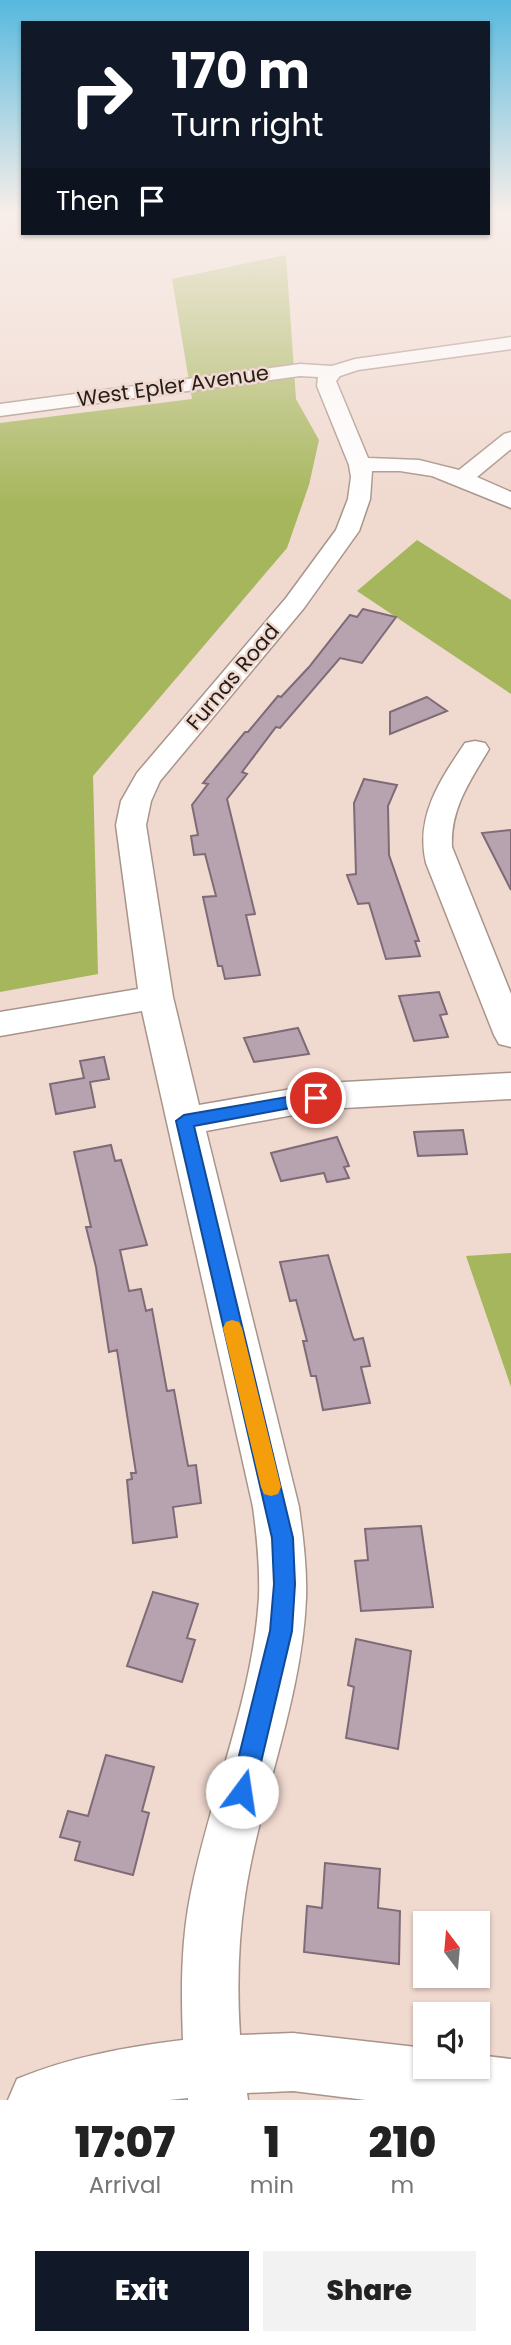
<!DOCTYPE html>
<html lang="en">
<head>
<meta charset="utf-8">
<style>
  :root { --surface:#fff; --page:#f2f2f2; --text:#222; --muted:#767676; --accent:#111827 }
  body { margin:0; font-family:Poppins,sans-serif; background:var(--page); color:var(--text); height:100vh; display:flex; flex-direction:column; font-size:26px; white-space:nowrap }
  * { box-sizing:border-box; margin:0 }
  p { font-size:23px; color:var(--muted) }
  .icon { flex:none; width:38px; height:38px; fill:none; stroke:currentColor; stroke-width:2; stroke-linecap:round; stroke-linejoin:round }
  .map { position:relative; height:2100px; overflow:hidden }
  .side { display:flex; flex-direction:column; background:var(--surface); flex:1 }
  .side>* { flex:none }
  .guide { position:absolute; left:21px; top:21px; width:469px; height:214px; border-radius:0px; box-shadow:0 2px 5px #0004; background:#111827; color:#fff; overflow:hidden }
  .needle { width:46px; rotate:344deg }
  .fabs { position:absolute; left:413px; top:1911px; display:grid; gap:14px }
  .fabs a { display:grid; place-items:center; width:77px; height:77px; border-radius:0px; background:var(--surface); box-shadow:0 2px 5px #0004; font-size:35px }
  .pin { position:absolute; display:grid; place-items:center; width:60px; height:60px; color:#fff; margin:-30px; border:4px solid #fff; border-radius:50%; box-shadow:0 2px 7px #0007 }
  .me { position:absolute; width:77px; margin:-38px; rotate:14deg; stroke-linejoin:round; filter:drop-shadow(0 0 5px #0008) }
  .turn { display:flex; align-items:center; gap:24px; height:147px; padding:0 35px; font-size:32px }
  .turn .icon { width:91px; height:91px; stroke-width:2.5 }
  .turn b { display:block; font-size:49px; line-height:60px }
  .then { display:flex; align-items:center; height:66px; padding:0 35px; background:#0003; gap:14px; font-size:26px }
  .eta { display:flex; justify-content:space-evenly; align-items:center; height:119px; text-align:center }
  .eta b { font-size:42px; font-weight:800; line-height:49px }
  .button { display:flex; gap:14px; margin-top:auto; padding:14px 35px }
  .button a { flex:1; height:80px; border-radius:0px; background:var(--accent); color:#fff; font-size:28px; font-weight:800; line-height:80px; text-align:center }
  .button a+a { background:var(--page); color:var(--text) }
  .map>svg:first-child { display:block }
  .green { fill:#a6b65c }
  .building { fill:#b7a3af; stroke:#7e6b77; stroke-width:2 }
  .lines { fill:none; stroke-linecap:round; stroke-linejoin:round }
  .minor-casing { stroke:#a9948a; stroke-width:3 }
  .minor { fill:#fff; fill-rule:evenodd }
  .route { fill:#1a73e8; stroke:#114b97; stroke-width:2 }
  .slow { fill:#f59e0b }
  .labels { text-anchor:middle; stroke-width:5; stroke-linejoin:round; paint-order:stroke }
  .far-street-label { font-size:21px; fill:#241c19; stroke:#f0d9cf }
</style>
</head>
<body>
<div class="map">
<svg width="511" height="2100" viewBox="0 0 511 2100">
  <rect width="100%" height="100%" fill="#f0d9cf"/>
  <path class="green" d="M286,255l10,144 23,41 -10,45 -22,63 -194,228 5,198 -98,18v-569l192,-24 -20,-120z
    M417,540l94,60v94l-154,-103z
    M511,1253v134l-45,-131z"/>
  <path class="building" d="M363,609l33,8 -34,46 -22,-5 -60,70 -4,-1 -34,45 5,2 -20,25 28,115 -9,1 14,60 -35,4 -3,-13h-4l-15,-69 13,-1 -11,-42 -11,1 -3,-19 7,-1 -6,-30 16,-21 -5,-1 42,-51h3l30,-36 3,1 28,-30 41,-52 7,2z
    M427,697l20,14 -57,23v-22z
    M364,779l33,6 -9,21 1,49 30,86h-4l5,15 -34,3 -17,-56 -11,1 -11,-29 9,-1 -2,-71z
    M511,830v60l-29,-57z
    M439,992l8,22 -7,1 8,22 -34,4 -15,-45z
    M298,1028l11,26 -55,8 -10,-24z
    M104,1057l5,22 -19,3 5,25 -39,7 -6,-30 34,-6 -4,-17z
    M463,1130l4,24 -49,2 -4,-24z
    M337,1137l12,29 -5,1 5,11 -22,4 -3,-9 -43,8 -10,-28z
    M111,1145l4,16 6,-1 26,85 -27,5 9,41 12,-2 5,22 6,-2 15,82 7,-1 14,76 8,-1 5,38 -28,4 4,30 -44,6 -6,-63 5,-1 -1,-6h5l-19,-123 -8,2 -13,-85 -10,-40h5l-17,-75z
    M328,1255l24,80 2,5 9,-2 7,28 -9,1 9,36 -47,7 -7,-34h-5l-8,-35h4l-11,-41 -6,1 -10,-39z
    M421,1526l12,81 -72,4 -6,-50 13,-1 -3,-31z
    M153,1592l45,12 -11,34 8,2 -13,42 -55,-16z
    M356,1639l55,12 -13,98 -52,-11 8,-51 -6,-2z
    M106,1755l48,12 -12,44 7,2 -16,62 -58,-15 5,-18 -20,-5 8,-26 20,5z
    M325,1863l55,6 -2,39 22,3 -1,53 -95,-12 3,-46 15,2z"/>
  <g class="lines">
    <defs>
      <path id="minor" d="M511,337v12l-153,21 -18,6 -4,5 32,77 51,2 40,10 45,-36 7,-2v17l-34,28 34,15v16l-79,-32 -32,-5h-28l-2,28 -11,32 -55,77 -144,173 -9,20 -5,24 27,172 26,108 127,-22 185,-10v26l-185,10 -120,22 93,376c4,30 8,60 7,91 -4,102 -46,198 -61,298 -7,46 -8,92 -5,139l53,-2 132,15v19h53v-12l33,4v41h-145l-73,-9 -46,2 1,7h-60v-2l-19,2h-161l9,-21c53,-22 109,-32 166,-39 -2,-50 -2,-100 8,-148 20,-99 62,-194 68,-295 1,-31 -2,-60 -6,-90l-111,-496 -142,25v-24l138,-23 -22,-164 5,-24 16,-28 149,-175 50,-68 12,-31 3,-22 -2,-12 -32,-79 1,-9 -18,-1 -300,40v-12l300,-40 32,2 23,-7z
        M475,741l10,2 4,6c-19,32 -39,60 -37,98l59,147v53l-12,-3 -5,-9 -68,-172c-11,-46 14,-83 39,-120z"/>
    </defs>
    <use href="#minor" class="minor-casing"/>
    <use href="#minor" class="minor"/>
  </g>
  <linearGradient id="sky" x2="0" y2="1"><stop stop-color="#57b9de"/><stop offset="0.42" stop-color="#f8eee9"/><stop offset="1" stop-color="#f8eee9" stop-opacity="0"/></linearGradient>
  <rect width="511" height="506" fill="url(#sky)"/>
  <path class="route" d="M316,1092l6,1 2,5 -2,4 -128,24 99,412 2,46 -3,47 -38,161 -4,9 -8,3 -9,-3 -3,-9 40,-161 4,-47 -2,-46 -96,-417 8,-6z"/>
  <path class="slow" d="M232,1320l7,2 3,6 39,159 -3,7 -7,2 -7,-2 -3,-7 -38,-159 3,-6z"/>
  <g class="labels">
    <g class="far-street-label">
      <text transform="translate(173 386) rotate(-8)" y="7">West Epler Avenue</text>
      <text transform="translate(233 677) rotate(-50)" y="7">Furnas Road</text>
    </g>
  </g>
</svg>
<div class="fabs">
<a><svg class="needle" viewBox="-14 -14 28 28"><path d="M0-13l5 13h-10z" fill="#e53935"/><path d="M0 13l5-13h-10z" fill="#767676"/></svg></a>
<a><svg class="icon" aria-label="sound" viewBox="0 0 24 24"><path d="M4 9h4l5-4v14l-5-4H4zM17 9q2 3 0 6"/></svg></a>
</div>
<div class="pin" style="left:316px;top:1098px;background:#d93025"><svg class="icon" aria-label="arrive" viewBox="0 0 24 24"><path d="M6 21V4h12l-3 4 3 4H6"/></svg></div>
<svg class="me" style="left:242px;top:1792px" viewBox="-20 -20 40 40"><circle r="19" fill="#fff"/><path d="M0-13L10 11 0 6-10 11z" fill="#1a73e8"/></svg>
<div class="guide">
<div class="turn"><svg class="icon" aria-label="right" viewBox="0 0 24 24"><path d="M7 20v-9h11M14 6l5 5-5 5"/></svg><div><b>170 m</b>Turn right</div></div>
<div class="then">Then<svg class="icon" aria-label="arrive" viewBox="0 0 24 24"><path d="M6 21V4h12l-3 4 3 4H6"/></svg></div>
</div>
</div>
<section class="side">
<div class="eta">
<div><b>17:07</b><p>Arrival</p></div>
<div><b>1</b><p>min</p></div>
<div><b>210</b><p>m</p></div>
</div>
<div class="button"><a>Exit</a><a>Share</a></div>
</section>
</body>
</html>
